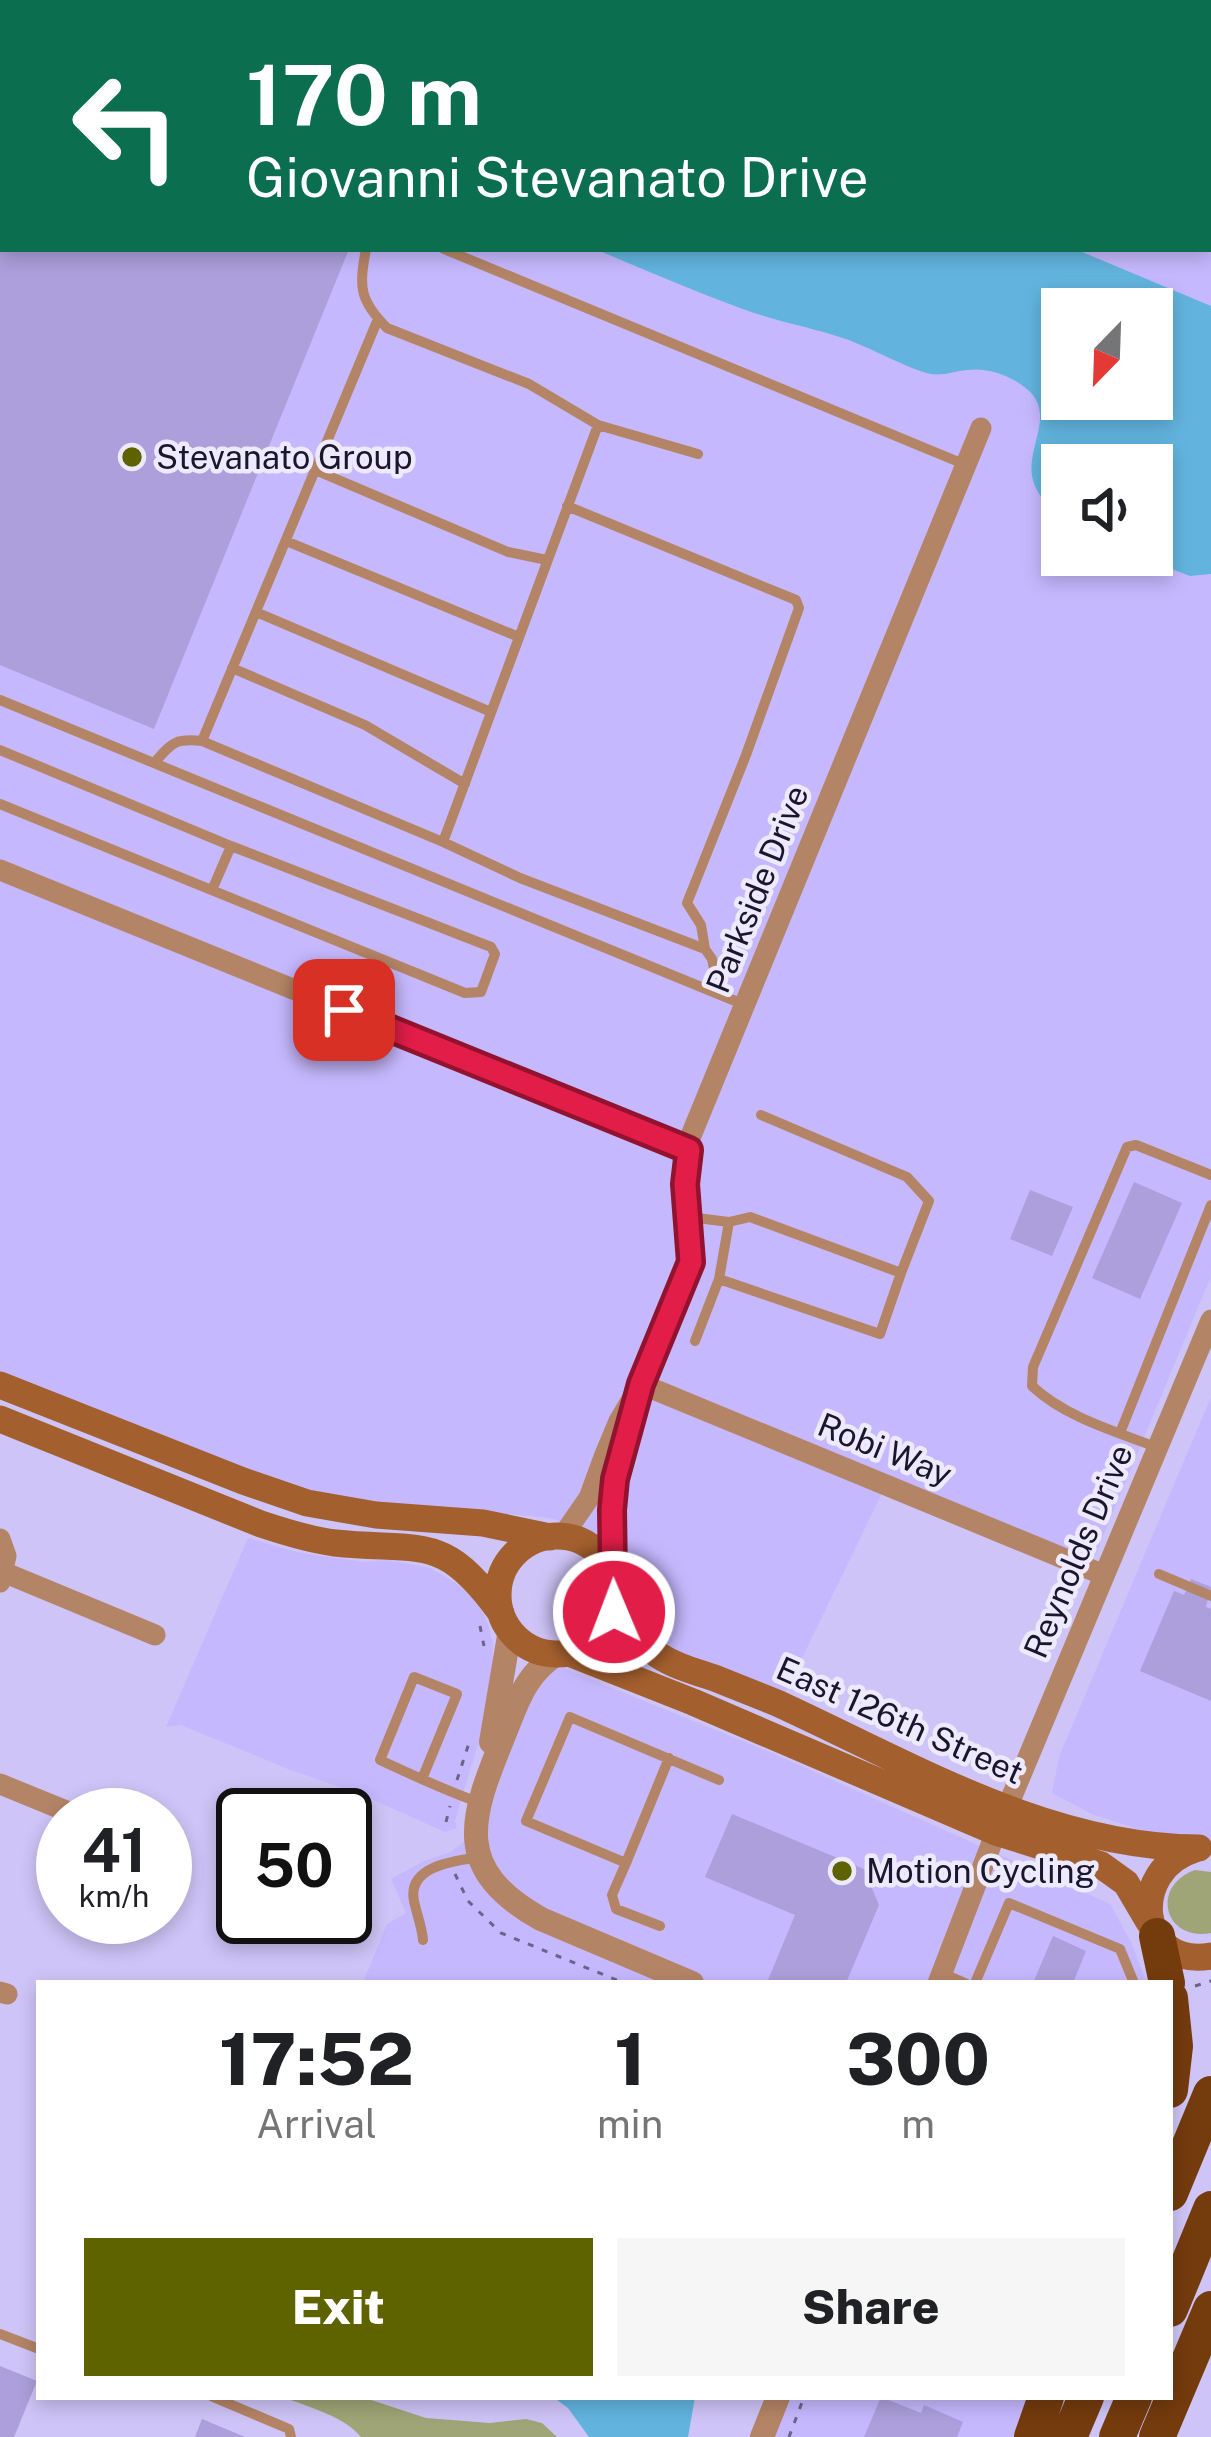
<!DOCTYPE html>
<html lang="en">
<head>
<meta charset="utf-8">
<style>
  :root { --surface:#fff; --page:#f6f6f6; --text:#202124; --muted:#757577; --accent:#5e6300 }
  body { margin:0; font-family:"Public Sans",sans-serif; background:var(--page); color:var(--text); height:100vh; display:flex; flex-direction:column; font-size:45px; white-space:nowrap }
  * { box-sizing:border-box; margin:0 }
  p { font-size:39px; color:var(--muted) }
  .icon { flex:none; width:66px; height:66px; fill:none; stroke:currentColor; stroke-width:2; stroke-linecap:round; stroke-linejoin:round }
  .map { position:relative; flex:1; overflow:hidden }
  .details { position:absolute; left:36px; top:1980px; width:1137px; height:420px; display:flex; flex-direction:column; background:var(--surface); border-radius:0px; box-shadow:0 6px 18px #0003 }
  .details>* { flex:none }
  .banner { position:absolute; left:0px; top:0px; width:1212px; height:252px; box-shadow:0 6px 18px #0003; background:#0b6e4f; color:#fff; overflow:hidden }
  .needle { width:78px; rotate:203deg }
  .controls { position:absolute; left:1041px; top:288px; display:grid; gap:24px }
  .controls a { display:grid; place-items:center; width:132px; height:132px; border-radius:0px; background:var(--surface); box-shadow:0 6px 18px #0003; font-size:60px }
  .speed { position:absolute; left:36px; top:1788px; display:flex; gap:24px; font-size:60px; font-weight:700; text-align:center }
  .speed>* { display:grid; place-content:center; width:156px; height:156px; border-radius:50%; background:var(--surface); box-shadow:0 6px 18px #0003; line-height:1 }
  .speed small { font-size:30px; font-weight:400 }
  .speed .limit { border:6px solid #111; border-radius:18px; background:#fff; color:#111 }
  .pin { position:absolute; display:grid; place-items:center; width:102px; height:102px; color:#fff; margin:-51px; border-radius:24px; box-shadow:0 6px 18px #0006 }
  .me { position:absolute; width:132px; margin:-66px; rotate:359deg; stroke-linejoin:round; filter:drop-shadow(0 0 9px #0008) }
  .turn { display:flex; align-items:center; gap:42px; height:252px; padding:0 48px; font-size:54px }
  .turn .icon { width:156px; height:156px; stroke-width:2.5 }
  .turn b { display:block; font-size:84px; line-height:102px }
  .eta { display:flex; justify-content:space-evenly; align-items:center; height:204px; text-align:center }
  .eta b { font-size:72px; font-weight:800; line-height:84px }
  .primary-button { display:flex; gap:24px; margin-top:auto; padding:24px 48px }
  .primary-button a { flex:1; height:138px; border-radius:0px; background:var(--accent); color:#fff; font-size:48px; font-weight:800; line-height:138px; text-align:center }
  .primary-button a+a { background:var(--page); color:var(--text) }
  .map>svg:first-child { display:block }
  .built { fill:#c6b8fe; fill-rule:evenodd }
  .green { fill:#9fa576 }
  .water { fill:#62b4df; fill-rule:evenodd }
  .building { fill:#ac9fdc }
  .lines { fill:none; stroke-linecap:round; stroke-linejoin:round }
  .path { stroke:#6c6488; stroke-width:3; stroke-dasharray:6 9; stroke-linecap:butt }
  .service { stroke:#b48466; stroke-width:10 }
  .minor { stroke:#b48466; stroke-width:21 }
  .tertiary { stroke:#b48466; stroke-width:24 }
  .secondary { stroke:#a45f2e; stroke-width:27 }
  .motorway { stroke:#743b0d; stroke-width:36 }
  .route-casing { stroke:#92132f; stroke-width:30 }
  .route { stroke:#e11d48; stroke-width:21 }
  .poi-dot { fill:#5e6300; stroke:#edeafe; stroke-width:4.5 }
  .labels { text-anchor:middle; stroke-width:9; stroke-linejoin:round; paint-order:stroke }
  .poi-label { font-size:33px; fill:#1c162d; stroke:#edeafe; text-anchor:start }
  .street-label { font-size:33px; fill:#1c162d; stroke:#edeafe }
</style>
</head>
<body>
<div class="map">
<svg width="1211" height="2437" viewBox="0 0 1211 2437">
  <rect width="100%" height="100%" fill="#cec4f7"/>
  <path class="built" d="M0,0h133l10,3h-140v246h1206l2,-162v1189l-117,282 -207,-75 -103,212 -39,-13 -86,-40 -19,-25 -11,-41 -41,-45 -38,-13 -212,-20 -82,-22 -256,-103zM1062,309h90v90h-90zM1062,465h90v90h-90z
    M1211,1397v456l-119,-39 -40,-21 7,-36z
    M248,1538l48,14 33,5 37,5 21,-2 43,8 29,17 15,14 11,16 8,28 -1,36 -4,31 -33,111 2,7 -12,4 -80,-36 -77,-27 -107,-44 -15,2z
    M563,1668l209,85 338,151 22,40 15,39h-784l24,-59 19,-11 -15,-34 33,-18 27,-9 33,-26 45,-129 19,-26z
    M776,2397h255l-17,40h-256z"/>
  <path class="green" d="M1195,1870l16,2v61c-47,9 -61,-47 -16,-63z
    M283,2397h79l64,21 64,5 36,-4 16,4 15,14h-196c-17,-21 -53,-30 -78,-40z"/>
  <path class="water" d="M595,249h129l21,3 88,-3h242l136,57v268l-21,2 -55,-21h17v-90h-90v56c-12,-11 -27,-28 -30,-45 -5,-31 24,-62 -5,-87 -15,-13 -39,-22 -60,-19 -12,1 -23,6 -36,4 -23,-5 -60,-26 -85,-35 -35,-12 -72,-18 -106,-31 -49,-18 -97,-39 -145,-59zM1062,309h90v90h-90z
    M553,2397h142l-7,40h-99l-21,-29z"/>
  <path class="building" d="M0,249h349l-195,480 -154,-64z
    M1134,1182l48,21 -42,96 -48,-21z
    M1030,1190l43,17 -21,49 -42,-17z
    M1191,1579l20,8 -5,20 5,2v92l-71,-30 34,-80 10,4z
    M732,1814l132,55 15,36 -33,78h-71l-7,-3 27,-65 -90,-38z
    M1053,1936l33,15 -13,32h-40z
    M0,2366l37,15 -23,56h-14z
    M881,2397l40,16 3,-8 39,17 -6,15h-93z
    M202,2419l43,18h-50z"/>
  <g class="lines">
    <path class="path" d="M480,1626l4,20
      M457,1780l12,-37
      M446,1822l4,-16
      M455,1874l13,27 33,32 123,50
      M1195,1986l16,-5
      M789,2437l15,-40"/>
    <path class="service" d="M0,66l3,1
      M366,249c-7,38 -7,51 21,79l142,56 69,41 100,29
      M444,249l522,216
      M315,470l193,82 39,8
      M567,506l229,94 3,8 -53,147 -59,148 14,22 4,24
      M286,541l233,96
      M256,612l235,100
      M232,668l133,57 100,59
      M0,700l745,305
      M202,741l176,-422
      M0,750l231,96 260,101 4,7 -14,38 -16,1 -465,-189
      M154,763c18,-20 20,-25 48,-22l241,101 77,36 185,71 7,10 7,35
      M443,842l155,-417
      M212,890l19,-44
      M689,1217l40,5 -10,57 -24,62
      M729,1222l21,-5 151,56 28,-72 -22,-24 -146,-62
      M719,1279l161,55 21,-61
      M1120,1433l91,-228
      M1156,1447c-42,-16 -91,-30 -124,-61l1,-19 94,-220 9,-2 75,30
      M1159,1574l52,22
      M422,1779l35,-85 -43,-17 -34,83c32,15 64,30 98,42
      M626,1863l43,-105
      M660,1926l-44,-17 -4,-14 14,-32 -100,-42 44,-104 149,63
      M423,1940c-1,-13 -6,-25 -9,-39 -7,-35 40,-40 65,-44
      M942,1973l23,10
      M975,1983l34,-80 111,46 14,34
      M0,2334l39,15
      M213,2397l76,32 2,8"/>
    <path class="minor" d="M0,870l689,280
      M641,1384l463,191
      M562,1537l27,-39 15,-41 15,-36 22,-37 50,-122 -1,-41 -5,-37 5,-46 291,-710
      M0,1539l6,17 -6,26
      M3,1572l152,63
      M612,1575c0,-57 1,-94 19,-149
      M0,1784l76,31
      M1007,1808l204,-488
      M938,1983l58,-151
      M0,1992l7,2"/>
    <path class="tertiary" d="M557,1654c-33,21 -40,50 -54,84 -33,81 -51,131 38,181l151,64
      M491,1742l19,-112
      M762,2437l16,-40"/>
    <path class="secondary" d="M0,1385l243,96 64,22 69,12 107,8 67,14
      M0,1419l261,105c24,8 49,16 74,19 88,9 108,-11 166,70
      M498 1595a59 59 0 1 1 118 0a59 59 0 1 1-118 0Z
      M616,1587c6,27 18,52 42,68 18,12 39,17 59,24 20,8 40,16 60,24 133,61 270,144 422,145
      M569,1653l124,49 303,130 105,33 25,18 23,39
      M1195,1849c-67,20 -59,120 16,107"/>
    <path class="motorway" d="M302,0l13,3
      M749,0l55,2 73,-2
      M1209,30h2
      M1157,1936l10,47
      M1170,1998l5,48 -5,44
      M1170,2193l41,-99
      M1170,2309l41,-100
      M1032,2437l14,-40
      M1069,2437l17,-40
      M1117,2437l17,-40
      M1157,2437l54,-128"/>
  </g>
  <g class="lines">
    <defs>
      <path id="route" d="M344,1010l345,140 -4,34 6,78 -50,122 -26,95 -3,31 1,65 3,25 -2,12"/>
    </defs>
    <use href="#route" class="route-casing"/>
    <use href="#route" class="route"/>
  </g>
  <g class="poi-dot">
    <circle cx="132" cy="457" r="12"/>
    <circle cx="842" cy="1871" r="12"/>
  </g>
  <g class="labels">
    <g class="poi-label">
      <text x="156" y="469">Stevanato Group</text>
      <text x="866" y="1883">Motion Cycling</text>
    </g>
    <g class="street-label">
      <text transform="translate(757 889) rotate(-68)" y="12">Parkside Drive</text>
      <text transform="translate(885 1449) rotate(22)" y="12">Robi Way</text>
      <text transform="translate(1078 1551) rotate(-67)" y="12">Reynolds Drive</text>
      <text transform="translate(900 1720) rotate(24)" y="12">East 126th Street</text>
    </g>
  </g>
</svg>
<div class="controls">
<a><svg class="needle" viewBox="-14 -14 28 28"><path d="M0-13l5 13h-10z" fill="#e53935"/><path d="M0 13l5-13h-10z" fill="#757577"/></svg></a>
<a><svg class="icon" aria-label="sound" viewBox="0 0 24 24"><path d="M4 9h4l5-4v14l-5-4H4zM17 9q2 3 0 6"/></svg></a>
</div>
<div class="speed"><div>41<small>km/h</small></div><div class="limit">50</div></div>
<div class="pin" style="left:344px;top:1010px;background:#d93025"><svg class="icon" aria-label="arrive" viewBox="0 0 24 24"><path d="M6 21V4h12l-3 4 3 4H6"/></svg></div>
<svg class="me" style="left:614px;top:1612px" viewBox="-20 -20 40 40"><circle r="17" fill="#e11d48" stroke="#fff" stroke-width="3"/><path d="M0-11L8 9 0 5-8 9z" fill="#fff"/></svg>
<div class="banner">
<div class="turn"><svg class="icon" aria-label="left" viewBox="0 0 24 24"><path d="M17 20v-9H6M10 6l-5 5 5 5"/></svg><div><b>170 m</b>Giovanni Stevanato Drive</div></div>
</div>
<section class="details">
<div class="eta">
<div><b>17:52</b><p>Arrival</p></div>
<div><b>1</b><p>min</p></div>
<div><b>300</b><p>m</p></div>
</div>
<div class="primary-button"><a>Exit</a><a>Share</a></div>
</section>
</div>
</body>
</html>
